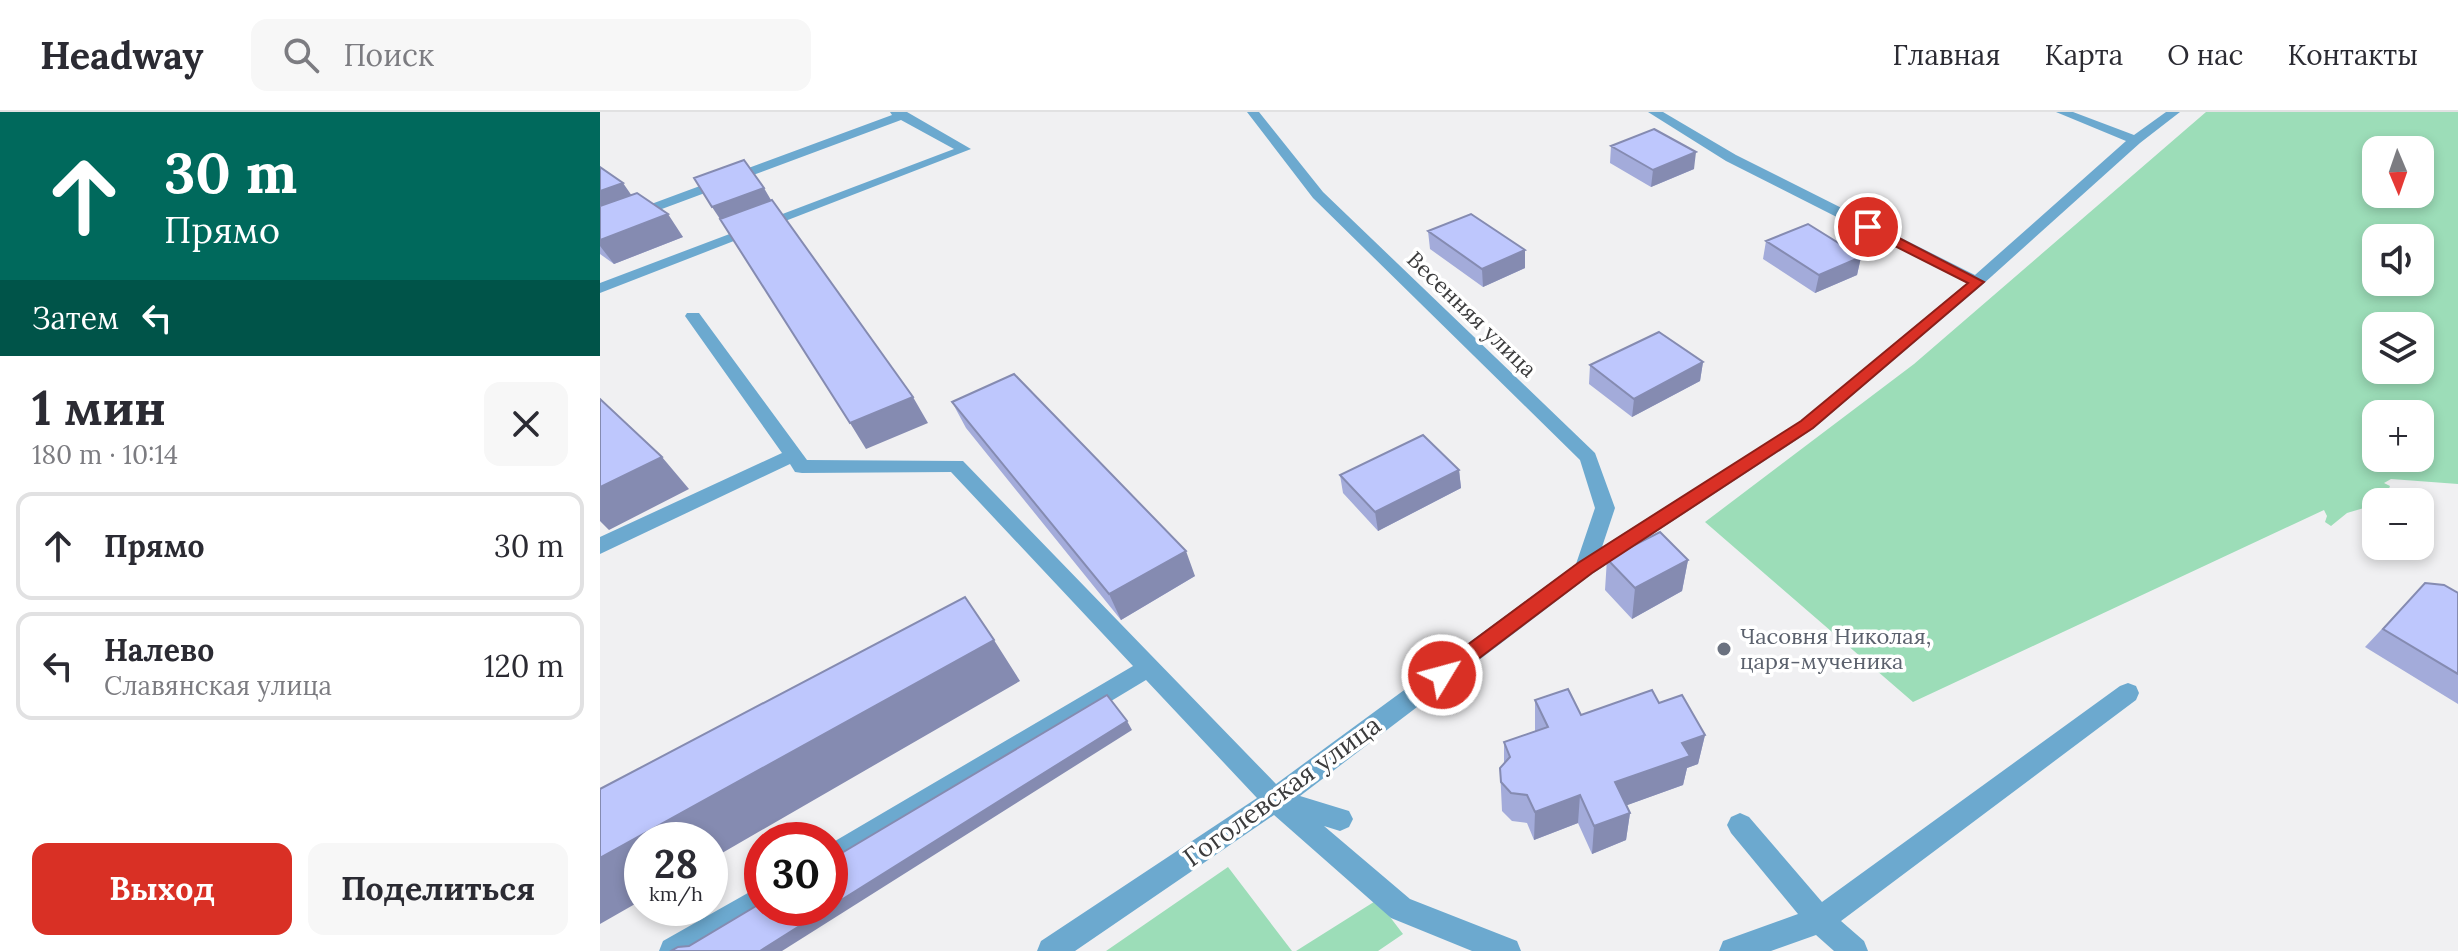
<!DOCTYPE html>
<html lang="ru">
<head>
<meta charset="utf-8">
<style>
  :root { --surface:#fff; --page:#f7f7f7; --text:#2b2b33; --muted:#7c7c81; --line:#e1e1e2; --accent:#d93025 }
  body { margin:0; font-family:Lora,serif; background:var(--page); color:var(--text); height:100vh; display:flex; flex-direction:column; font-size:30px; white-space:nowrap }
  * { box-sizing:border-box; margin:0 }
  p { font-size:26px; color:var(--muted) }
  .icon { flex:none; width:44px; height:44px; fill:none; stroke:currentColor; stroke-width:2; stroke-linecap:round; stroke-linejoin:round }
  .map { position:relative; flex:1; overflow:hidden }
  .drawer { display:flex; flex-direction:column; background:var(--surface); width:600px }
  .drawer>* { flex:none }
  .guide { background:#00695c; color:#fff; overflow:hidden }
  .needle { width:52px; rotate:178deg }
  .controls { position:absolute; left:1762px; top:24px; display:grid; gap:16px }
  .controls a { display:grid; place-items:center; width:72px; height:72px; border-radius:16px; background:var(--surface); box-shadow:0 4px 12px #0003; font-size:40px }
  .speed { position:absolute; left:24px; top:710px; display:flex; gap:16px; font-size:40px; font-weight:700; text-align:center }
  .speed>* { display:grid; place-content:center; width:104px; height:104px; border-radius:50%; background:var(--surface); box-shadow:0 4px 12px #0003; line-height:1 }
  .speed small { font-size:20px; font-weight:400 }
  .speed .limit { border:12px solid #d22; background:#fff; color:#111 }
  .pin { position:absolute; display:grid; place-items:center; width:68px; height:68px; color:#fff; margin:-34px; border:4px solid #fff; border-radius:50%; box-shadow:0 2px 8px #0007 }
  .me { position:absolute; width:88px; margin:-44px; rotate:53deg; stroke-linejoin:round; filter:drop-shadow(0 0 6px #0008) }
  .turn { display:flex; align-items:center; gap:28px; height:168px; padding:0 32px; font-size:36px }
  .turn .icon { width:104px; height:104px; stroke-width:2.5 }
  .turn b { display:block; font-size:56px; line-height:68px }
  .then { display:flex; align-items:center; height:76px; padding:0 32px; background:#0003; gap:16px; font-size:30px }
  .round { display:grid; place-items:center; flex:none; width:84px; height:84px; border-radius:16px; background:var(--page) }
  .summary { display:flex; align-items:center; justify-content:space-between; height:136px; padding:0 32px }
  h1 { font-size:48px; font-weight:700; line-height:60px }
  .cta { display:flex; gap:16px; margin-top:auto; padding:16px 32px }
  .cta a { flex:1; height:92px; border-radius:16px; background:var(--accent); color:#fff; font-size:32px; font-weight:700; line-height:92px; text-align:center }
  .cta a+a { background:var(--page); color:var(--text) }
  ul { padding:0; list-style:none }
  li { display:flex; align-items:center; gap:24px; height:108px; margin:0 16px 12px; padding:0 16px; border:4px solid var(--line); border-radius:16px }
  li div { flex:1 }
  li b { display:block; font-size:30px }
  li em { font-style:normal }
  header { display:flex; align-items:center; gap:48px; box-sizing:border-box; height:112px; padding:0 40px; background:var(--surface); border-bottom:2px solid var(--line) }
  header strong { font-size:38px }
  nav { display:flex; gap:44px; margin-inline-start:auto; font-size:28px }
  .search { width:560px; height:72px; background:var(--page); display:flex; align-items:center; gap:20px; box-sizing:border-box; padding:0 28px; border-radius:16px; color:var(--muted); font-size:30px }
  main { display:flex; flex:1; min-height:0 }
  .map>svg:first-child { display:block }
  .green { fill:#9cddb8; fill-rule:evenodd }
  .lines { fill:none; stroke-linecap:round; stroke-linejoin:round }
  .minor { fill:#6ca9cf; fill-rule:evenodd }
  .wall { fill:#a3abda }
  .shaded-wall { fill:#858bb1 }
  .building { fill:#bec7fd; stroke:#858bb1; stroke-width:2 }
  .route { fill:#d93025; stroke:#8d1f18; stroke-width:2 }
  .worship-dot { fill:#6b7280; stroke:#fff; stroke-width:3 }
  .labels { text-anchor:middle; stroke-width:7; stroke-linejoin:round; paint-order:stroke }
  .street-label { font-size:22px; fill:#3c3c3d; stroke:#fff }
  .worship-label { font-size:22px; fill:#5b616d; stroke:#fff; text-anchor:start }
  .near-street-label { font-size:26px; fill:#3c3c3d; stroke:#fff }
</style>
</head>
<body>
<header>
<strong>Headway</strong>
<div class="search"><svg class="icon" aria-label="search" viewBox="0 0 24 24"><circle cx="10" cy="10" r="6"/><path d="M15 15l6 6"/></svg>Поиск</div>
<nav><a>Главная</a><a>Карта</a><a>О нас</a><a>Контакты</a></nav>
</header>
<main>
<section class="drawer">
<div class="guide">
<div class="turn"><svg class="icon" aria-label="ahead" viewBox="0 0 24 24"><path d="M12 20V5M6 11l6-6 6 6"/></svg><div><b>30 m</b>Прямо</div></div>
<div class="then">Затем<svg class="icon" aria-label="left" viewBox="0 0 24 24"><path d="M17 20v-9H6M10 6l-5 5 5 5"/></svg></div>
</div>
<div class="summary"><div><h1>1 мин</h1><p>180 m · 10:14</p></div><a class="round"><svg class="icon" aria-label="close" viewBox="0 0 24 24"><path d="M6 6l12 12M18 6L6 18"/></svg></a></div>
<ul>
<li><svg class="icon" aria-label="ahead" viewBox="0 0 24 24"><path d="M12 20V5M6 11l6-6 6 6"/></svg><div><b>Прямо</b></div><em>30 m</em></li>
<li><svg class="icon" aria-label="left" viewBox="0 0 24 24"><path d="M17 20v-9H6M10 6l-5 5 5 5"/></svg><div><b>Налево</b><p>Славянская улица</p></div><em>120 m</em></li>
</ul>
<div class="cta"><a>Выход</a><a>Поделиться</a></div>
</section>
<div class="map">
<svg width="1858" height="839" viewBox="0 0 1858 839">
  <rect width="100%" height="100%" fill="#f0f0f2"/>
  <path class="green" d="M1606,0h252v372l-67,-5 -7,4 6,3 -6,16 -37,11 -16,13 -6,-4 2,-6 -3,-6 -411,192 -208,-180 209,-158zM1776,38h44v44h-44zM1776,126h44v44h-44zM1776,214h44v44h-44zM1776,302h44v44h-44z
    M628,755l64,84h-186z
    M777,788l26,34 -25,17h-82z"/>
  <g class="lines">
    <path class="minor" d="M290,0h17l64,37 -371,144v-10l354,-134 -53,-29 -301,112v-9l292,-108z
      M647,0h12l64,80 272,261 20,55 -13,39 199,-126 166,-138 -241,-122 -78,-49h15l73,43 239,120 151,-134 -70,-29h17l61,23 32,-23h14l-40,31 -158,142 -169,144 -221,145 -292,222 49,15 4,8 -4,8 -9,4 -16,-5 86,73 107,42 4,10h-49l-81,-33 -117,-103 -199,136h-38l4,-10 216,-143 -111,-118 -316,190v-26l303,-178 -182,-194 -149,1 -7,-1 -5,-8 -190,90v-17l182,-84 -97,-137 2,-3h12l108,147 156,1 313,323 300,-220 19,-56 -15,-48 -267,-262z
      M1528,571l8,3 3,7 -3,7 -295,221 23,20 4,10h-34l-18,-16 -45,16h-52l4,-10 75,-27 -67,-81 -4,-8 4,-8 9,-4 9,4 73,85 298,-216z
      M162,773v23h8l-71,43h-40l4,-10z"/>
  </g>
  <path class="wall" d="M1011,34l83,23 -43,18 -41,-24z
    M0,55l31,28 52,42 -69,27 -14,-10z
    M828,119l97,37 -42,19 -53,-38z
    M1166,129l95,16 -4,18 -42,18 -52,-34z
    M1103,250l-3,19 -68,36 -43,-33 1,-19z
    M352,290l243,174 -74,44 -155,-192z
    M859,358l2,18 -83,43 -35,-38 -3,-18z
    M1007,447l81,1 -6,31 -50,28 -27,-29z
    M1825,471l33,10v111l-93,-57z
    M935,588l46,15 78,-12 46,32 -7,29 -11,4 -4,17 -56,20 3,8 -4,27 -34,14 -14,-31 -44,17 -7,-17 -15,-2 -10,-10 -2,-43 4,-4v-22l31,-11z"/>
  <path class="shaded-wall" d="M1096,40l-2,17 -43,18 2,-17z
    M23,71l16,23 -39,14v-29z
    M164,76l14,24 -50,19 -16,-24z
    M68,102l15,23 -69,27 -14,-18v-6z
    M925,138v18l-42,19 -1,-18z
    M1261,145l-4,18 -42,18 4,-18z
    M1103,250l-3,19 -68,36 2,-18z
    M313,285l15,26 -62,26 -16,-26z
    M62,345l27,32 -80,41 -9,-9v-34z
    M859,358l2,18 -83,43 -3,-19z
    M586,439l9,25 -74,44 -12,-26z
    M1088,448l-6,31 -50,28 3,-31z
    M394,528l26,41 -310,179v-20h-68v60l-42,24v-66z
    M527,609l5,9 -350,221h-22z
    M1105,623l-7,29 -11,4 -4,17 -72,26 4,-29 67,-39z
    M980,683l-2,28 -44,17 1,-28z
    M1030,701l-4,27 -34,14 2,-28z"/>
  <path class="building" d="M1054,17l42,23 -43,18 -42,-24z
    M144,48l20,28 -52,19 -18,-29z
    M0,55l23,16 -23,8z
    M37,81l31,21 -68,26v-34z
    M172,88l141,197 -63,26 -130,-204z
    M871,102l54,36 -43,19 -54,-38z
    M1208,112l53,33 -42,18 -53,-34z
    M1059,220l44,30 -69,37 -44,-34z
    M414,262l172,177 -77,43 -157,-192z
    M0,287l62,58 -62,30z
    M823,323l36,35 -84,42 -35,-37z
    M1060,420l28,28 -53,28 -28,-29z
    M1825,471l19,2 14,8v81l-75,-45z
    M365,485l29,43 -394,218v-69z
    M968,577l13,26 71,-25 7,13 23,-8 23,40 -23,8 8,13 -75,26 15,31 -36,13 -14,-31 -45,17 -8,-17 -16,-2 -10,-11 -1,-14 10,-11 -6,-15 44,-15 -13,-27z
    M507,583l20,26 -297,186v-47z
    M162,784v12h66l-68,43h-89l7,-4 11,-1 72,-43 -1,-6z"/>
  <path class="route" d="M1263,112h9l112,58 -171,146 -221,145 -143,108 -7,3 -7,-3 -4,-6 4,-6 143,-106 223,-142 167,-138 -105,-53z"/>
  <circle class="worship-dot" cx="1124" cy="537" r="8"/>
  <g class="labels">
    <g class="street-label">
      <text transform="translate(872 202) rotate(44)" y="8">Весенняя улица</text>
    </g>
    <g class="worship-label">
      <text x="1140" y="532">Часовня Николая,<tspan x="1140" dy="25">царя-мученика</tspan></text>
    </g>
    <g class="near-street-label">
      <text transform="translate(682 679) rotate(-36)" y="9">Гоголевская улица</text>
    </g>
  </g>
</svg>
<div class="controls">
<a><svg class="needle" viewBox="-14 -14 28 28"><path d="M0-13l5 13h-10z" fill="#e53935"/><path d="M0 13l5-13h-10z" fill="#7c7c81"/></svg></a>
<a><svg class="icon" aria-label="sound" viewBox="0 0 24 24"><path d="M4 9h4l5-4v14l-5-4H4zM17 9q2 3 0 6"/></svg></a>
<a><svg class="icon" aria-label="layers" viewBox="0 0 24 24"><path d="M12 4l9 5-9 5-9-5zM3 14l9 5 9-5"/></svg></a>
<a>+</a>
<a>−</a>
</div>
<div class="speed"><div>28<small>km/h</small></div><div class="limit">30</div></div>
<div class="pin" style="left:1268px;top:115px;background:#d93025"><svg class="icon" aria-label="arrive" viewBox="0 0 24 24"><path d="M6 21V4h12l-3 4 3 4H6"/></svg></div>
<svg class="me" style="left:842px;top:563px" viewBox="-20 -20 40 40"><circle r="17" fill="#d93025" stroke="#fff" stroke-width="3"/><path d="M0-11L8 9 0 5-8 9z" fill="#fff"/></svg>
</div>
</main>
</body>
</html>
